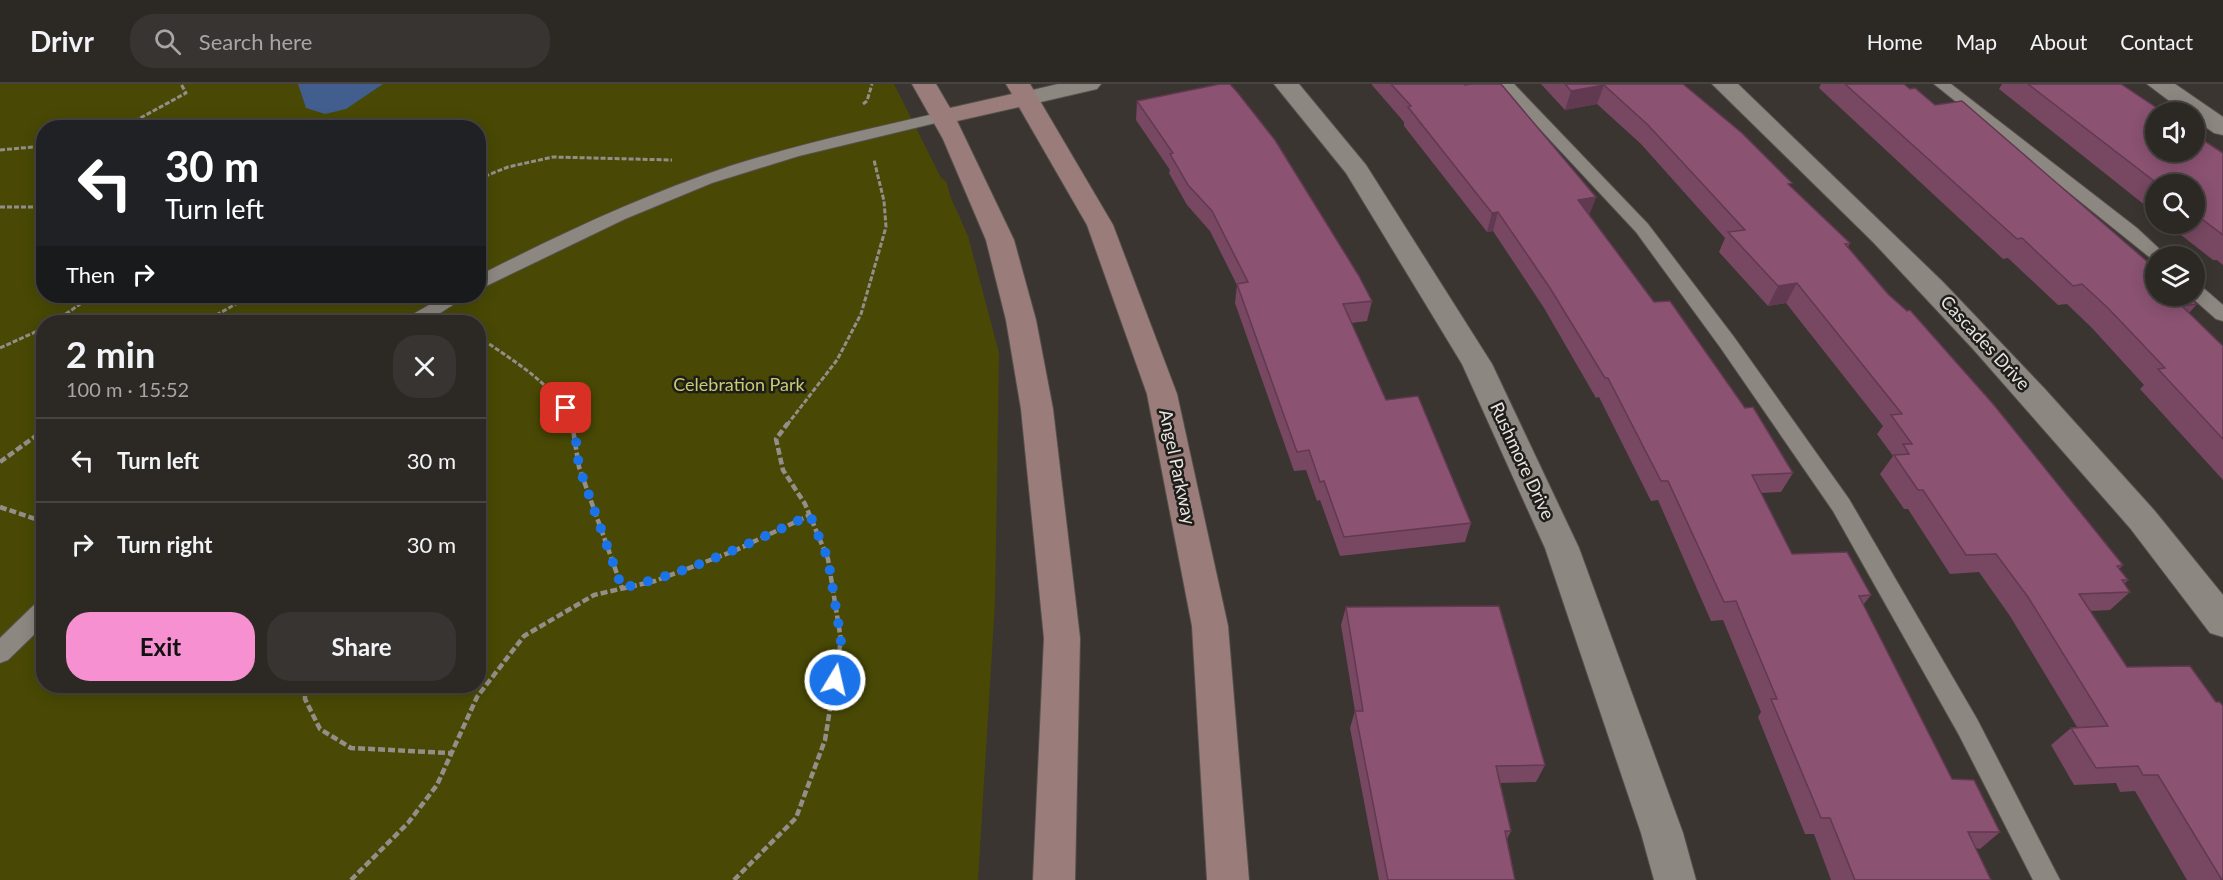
<!DOCTYPE html>
<html lang="en">
<head>
<meta charset="utf-8">
<style>
  :root { --surface:#2c2824; --page:#383431; --text:#f1f3f6; --muted:#a6a6a6; --line:#484441; --accent:#f690d1 }
  body { margin:0; font-family:Lato,sans-serif; background:var(--page); color:var(--text); height:100vh; display:flex; flex-direction:column; font-size:22px; white-space:nowrap }
  * { box-sizing:border-box; margin:0 }
  p { font-size:20px; color:var(--muted) }
  .icon { flex:none; width:33px; height:33px; fill:none; stroke:currentColor; stroke-width:2; stroke-linecap:round; stroke-linejoin:round }
  .map { position:relative; flex:1; overflow:hidden }
  .sheet { position:absolute; left:36px; top:231px; width:450px; height:378px; display:flex; flex-direction:column; background:var(--surface); border-radius:24px; box-shadow:0 3px 15px #0003,0 0 0 2px var(--line) }
  .sheet>* { flex:none }
  .top-card { position:absolute; left:36px; top:36px; width:450px; height:183px; border-radius:24px; box-shadow:0 3px 15px #0003,0 0 0 2px var(--line); background:#202124; color:#fff; overflow:hidden }
  .tools { position:absolute; left:2145px; top:18px; display:grid; gap:12px }
  .tools a { display:grid; place-items:center; width:60px; height:60px; border-radius:50%; background:var(--surface); box-shadow:0 3px 15px #0003,0 0 0 2px var(--line); font-size:30px }
  .pin { position:absolute; display:grid; place-items:center; width:51px; height:51px; color:#fff; margin:-26px; border-radius:12px; box-shadow:0 3px 9px #0006 }
  .me { position:absolute; width:66px; margin:-33px; rotate:9deg; stroke-linejoin:round; filter:drop-shadow(0 0 4px #0008) }
  .turn { display:flex; align-items:center; gap:21px; height:126px; padding:0 30px; font-size:27px }
  .turn .icon { width:78px; height:78px; stroke-width:2.5 }
  .turn b { display:block; font-size:42px; line-height:51px }
  .then { display:flex; align-items:center; height:57px; padding:0 30px; background:#0003; gap:12px; font-size:22px }
  .round { display:grid; place-items:center; flex:none; width:63px; height:63px; border-radius:24px; background:var(--page) }
  .headline { display:flex; align-items:center; justify-content:space-between; height:102px; padding:0 30px }
  h1 { font-size:36px; font-weight:700; line-height:45px }
  .button { display:flex; gap:12px; margin-top:auto; padding:12px 30px }
  .button a { flex:1; height:69px; border-radius:24px; background:var(--accent); color:#111; font-size:24px; font-weight:700; line-height:69px; text-align:center }
  .button a+a { background:var(--page); color:var(--text) }
  ul { padding:0; list-style:none }
  li { display:flex; align-items:center; gap:18px; height:84px; padding:0 30px; border-top:2px solid var(--line) }
  li div { flex:1 }
  li b { display:block; font-size:22px }
  li em { font-style:normal }
  header { display:flex; align-items:center; gap:36px; box-sizing:border-box; height:84px; padding:0 30px; background:var(--surface); border-bottom:2px solid var(--line) }
  header strong { font-size:28px }
  nav { display:flex; gap:33px; margin-inline-start:auto; font-size:21px }
  .search { width:420px; height:54px; background:var(--page); display:flex; align-items:center; gap:15px; box-sizing:border-box; padding:0 21px; border-radius:24px; color:var(--muted); font-size:22px }
  .map>svg:first-child { display:block }
  .green { fill:#494905; fill-rule:evenodd }
  .water { fill:#415e8f }
  .lines { fill:none; stroke-linecap:round; stroke-linejoin:round }
  .lane-casing { stroke:#56504d; stroke-width:2 }
  .street-casing { stroke:#56504d; stroke-width:2 }
  .secondary-casing { stroke:#56504d; stroke-width:2 }
  .path-far1 { stroke:#938e8a; stroke-width:3; stroke-dasharray:5 2; stroke-linecap:butt }
  .path { stroke:#938e8a; stroke-width:4.5; stroke-dasharray:7 3; stroke-linecap:butt }
  .lane { fill:#8d8781; fill-rule:evenodd }
  .street { fill:#8d8781; fill-rule:evenodd }
  .secondary { fill:#9a7d7a; fill-rule:evenodd }
  .wall { fill:#784762 }
  .shaded-wall { fill:#613950 }
  .building { fill:#8b5272; stroke:#613950; stroke-width:1.5 }
  .route { stroke:#1a73e8; stroke-width:10; stroke-dasharray:0 18 }
  .labels { text-anchor:middle; stroke-width:5; stroke-linejoin:round; paint-order:stroke }
  .street-label { font-size:18px; fill:#e9e5e2; stroke:#1f1d1a }
  .park-label { font-size:18px; fill:#c9cc6f; stroke:#1f1d1a }
</style>
</head>
<body>
<header>
<strong>Drivr</strong>
<div class="search"><svg class="icon" aria-label="search" viewBox="0 0 24 24"><circle cx="10" cy="10" r="6"/><path d="M15 15l6 6"/></svg>Search here</div>
<nav><a>Home</a><a>Map</a><a>About</a><a>Contact</a></nav>
</header>
<div class="map">
<svg width="2223" height="796" viewBox="0 0 2223 796">
  <rect width="100%" height="100%" fill="#3a3530"/>
  <path class="green" d="M0,0h894l47,94 5,3 5,17 17,38 31,117 -4,249 -17,278h-978zM44,44h434v168h-434zM44,238h434v364h-434z"/>
  <path class="water" d="M298,0h85l-37,25 -21,5 -19,-6z"/>
  <g class="lines">
    <defs>
      <path id="lane" d="M1498,0h16l134,140 86,113 115,162 128,220 83,161h-27l-74,-145 -126,-224 -113,-164 -84,-115z
        M1934,0h17l186,144 30,28h-11v5l-3,-1z
        M943,28l8,5 -3,3 -149,36 -87,27 -87,36 -147,71v-14c82,-42 165,-81 252,-110 70,-22 142,-38 213,-54z
        M2194,199l6,2 23,20v16l-7,-2 -26,-23h4z
        M445,212h22l-41,26h-22l2,-4z
        M44,517v24l-36,35 -8,3v-25l36,-35z"/>
      <path id="street" d="M1058,0h43l-4,5 -69,16 -8,-2 -4,-5 4,-5z
        M1274,0h25l67,81 126,199 87,184 104,285 13,47h-42l-13,-47 -96,-285 -83,-184 -116,-191z
        M1712,0h26l205,198 101,106 110,122 69,85v42l-13,-4 -80,-105 -157,-179 -100,-107z
        M2147,0h28l48,33v18l-9,-2 -20,-14v-7h-10z"/>
      <path id="secondary" d="M912,0h24l14,24 62,-14 -6,-10h24l83,141 64,169 51,232 21,254h-42l-15,-254 -45,-232 -60,-169 -68,-118 -62,14 57,119 22,80 17,89 27,229 -5,242h-42l11,-242 -23,-229 -15,-89 -20,-80 -43,-101z"/>
    </defs>
    <use href="#lane" class="lane-casing"/>
    <use href="#street" class="street-casing"/>
    <use href="#secondary" class="secondary-casing"/>
    <path class="path-far1" d="M863,20l4,-3 5,-17
      M122,44l64,-35 -5,-9
      M0,66l44,-4
      M478,95l30,-12 45,-10 119,3
      M0,123h44
      M54,238l38,-26
      M204,238l46,-26
      M478,252c34,25 79,48 94,89
      M0,264l44,-20
      M787,341l50,-65 24,-46 25,-87 -2,-26 -10,-41"/>
    <path class="path" d="M572,339l7,44 43,121
      M0,378l44,-32
      M0,423l44,15
      M305,602v13l15,30 31,19 99,5
      M351,796l57,-57 29,-38 40,-88 47,-61 70,-41 61,-14 79,-30 76,-36
      M734,796l62,-62 29,-78 16,-100 -13,-81 -23,-55 -22,-34 -7,-31 12,-16"/>
    <use href="#lane" class="lane"/>
    <use href="#street" class="street"/>
    <use href="#secondary" class="secondary"/>
  </g>
  <path class="wall" d="M1372,0h92l132,113 -7,18 65,87 91,106 48,65 -12,19 -20,1 31,61 79,41 -8,10 89,174 48,53 -20,17 -4,-1 15,32h-160l-17,-46h-9l-47,-117 3,-5 -38,-92 -12,1 -53,-121 -7,1 -52,-104 -3,1 -52,-90 -51,-77 -6,1 -83,-106v-4l-32,-37z
    M1541,0h142l167,159 -2,4 275,318 -4,4 9,11 -4,4 6,8 -20,18 -20,1 133,269h-36l-52,-89 -15,1 -4,-9 -42,2 -23,-40 20,-17 6,-1 -67,-111 -31,-44 -29,2 -42,-65h-4l-24,-35 13,-18 -16,-22 6,-8 -97,-123 -18,3 -49,-54 6,-14 -84,-94 -44,-40 -32,6z
    M1821,0h83l6,5 25,16 262,199 -8,9 34,33v134l-83,-91 4,-4 -52,-57 -25,-24 -9,1 -50,-47 -5,1 -184,-171z
    M2002,0h119l102,69v112l-6,-5h-4l-46,-36h27v-40h-38v30l-157,-125z
    M1137,17l235,200 -5,20 -16,2 35,77 85,123 -6,19 -125,14 -20,-56 -3,1 -11,-31 -12,1 -59,-168 2,-18 -27,-54 -23,-26 -18,-32 1,-3 -34,-50z
    M1346,523l199,158 -9,17 -36,1 11,48 -4,8 8,41h-136l-29,-152 5,-17 -14,-86z"/>
  <path class="shaded-wall" d="M1604,1l-7,19 -32,6 6,-19z
    M1596,113l-7,19 -11,-16z
    M1498,128l-5,19 -6,1 5,-19z
    M1797,199l-11,20 -18,3 10,-20z"/>
  <path class="building" d="M1220,0h10l8,9 37,47 84,136 13,25 -29,3 43,96 32,-4 53,127 -127,14 -20,-56 -4,1 -11,-32 -12,2 -60,-168 11,-2 -36,-71 -24,-26 -18,-31 3,-1 -36,-52z
    M1391,0h73l1,1 7,-1h29l95,113 -18,3 76,102 16,-1 75,107 8,-1 40,66 -41,2 40,79 55,-2 24,43 -12,1 93,183 22,1 26,52h-32l23,48h-136l-25,-62h-9l-50,-119h6l-41,-98 -12,1 -56,-121h-7l-53,-103h-3l-55,-90 -52,-76 -6,1 -84,-106 3,-1z
    M1565,0h118l59,49 50,50 -4,1 62,59 -5,1 43,50 19,17 3,-1 84,95 129,160 -6,1 11,14h-6l8,12 -51,2 48,73 63,-1 26,36h4l3,4v174h-1l-64,-105h-15l-5,-9 -42,2 -25,-40 37,-2 -80,-129 -32,-43 -30,1 -43,-65h-5l-24,-35 15,-1 -6,-10h9l-21,-29 11,-1 -105,-131 -19,3 -50,-54 17,-2 -97,-105 -44,-40 -33,6z
    M1845,0h59l6,5 5,-1 20,17 27,-4 194,168v27h31l10,8 -15,2 41,40v93l-65,-70 7,-1 -57,-60 -26,-24 -9,2 -51,-48 -5,1z
    M2028,0h93l42,28h-7v40h38v-18l29,19v82l-29,-22v-29h-36z
    M1499,522l46,159 -49,1 15,65h-6l10,49h-127l-33,-169h8l-17,-104z"/>
  <g class="lines">
    <path class="route" d="M566,324l9,24 4,35 43,121c66,-15 127,-44 188,-73l18,44 13,81 -6,40"/>
  </g>
  <g class="labels">
    <g class="street-label">
      <text transform="translate(1985 259) rotate(47)" y="6">Cascades Drive</text>
      <text transform="translate(1522 377) rotate(65)" y="6">Rushmore Drive</text>
      <text transform="translate(1177 383) rotate(78)" y="6">Angel Parkway</text>
    </g>
    <g class="park-label">
      <text x="739" y="307">Celebration Park</text>
    </g>
  </g>
</svg>
<div class="tools">
<a><svg class="icon" aria-label="sound" viewBox="0 0 24 24"><path d="M4 9h4l5-4v14l-5-4H4zM17 9q2 3 0 6"/></svg></a>
<a><svg class="icon" aria-label="search" viewBox="0 0 24 24"><circle cx="10" cy="10" r="6"/><path d="M15 15l6 6"/></svg></a>
<a><svg class="icon" aria-label="layers" viewBox="0 0 24 24"><path d="M12 4l9 5-9 5-9-5zM3 14l9 5 9-5"/></svg></a>
</div>
<div class="pin" style="left:566px;top:324px;background:#d93025"><svg class="icon" aria-label="arrive" viewBox="0 0 24 24"><path d="M6 21V4h12l-3 4 3 4H6"/></svg></div>
<svg class="me" style="left:835px;top:596px" viewBox="-20 -20 40 40"><circle r="17" fill="#1a73e8" stroke="#fff" stroke-width="3"/><path d="M0-11L8 9 0 5-8 9z" fill="#fff"/></svg>
<div class="top-card">
<div class="turn"><svg class="icon" aria-label="left" viewBox="0 0 24 24"><path d="M17 20v-9H6M10 6l-5 5 5 5"/></svg><div><b>30 m</b>Turn left</div></div>
<div class="then">Then<svg class="icon" aria-label="right" viewBox="0 0 24 24"><path d="M7 20v-9h11M14 6l5 5-5 5"/></svg></div>
</div>
<section class="sheet">
<div class="headline"><div><h1>2 min</h1><p>100 m · 15:52</p></div><a class="round"><svg class="icon" aria-label="close" viewBox="0 0 24 24"><path d="M6 6l12 12M18 6L6 18"/></svg></a></div>
<ul>
<li><svg class="icon" aria-label="left" viewBox="0 0 24 24"><path d="M17 20v-9H6M10 6l-5 5 5 5"/></svg><div><b>Turn left</b></div><em>30 m</em></li>
<li><svg class="icon" aria-label="right" viewBox="0 0 24 24"><path d="M7 20v-9h11M14 6l5 5-5 5"/></svg><div><b>Turn right</b></div><em>30 m</em></li>
</ul>
<div class="button"><a>Exit</a><a>Share</a></div>
</section>
</div>
</body>
</html>
